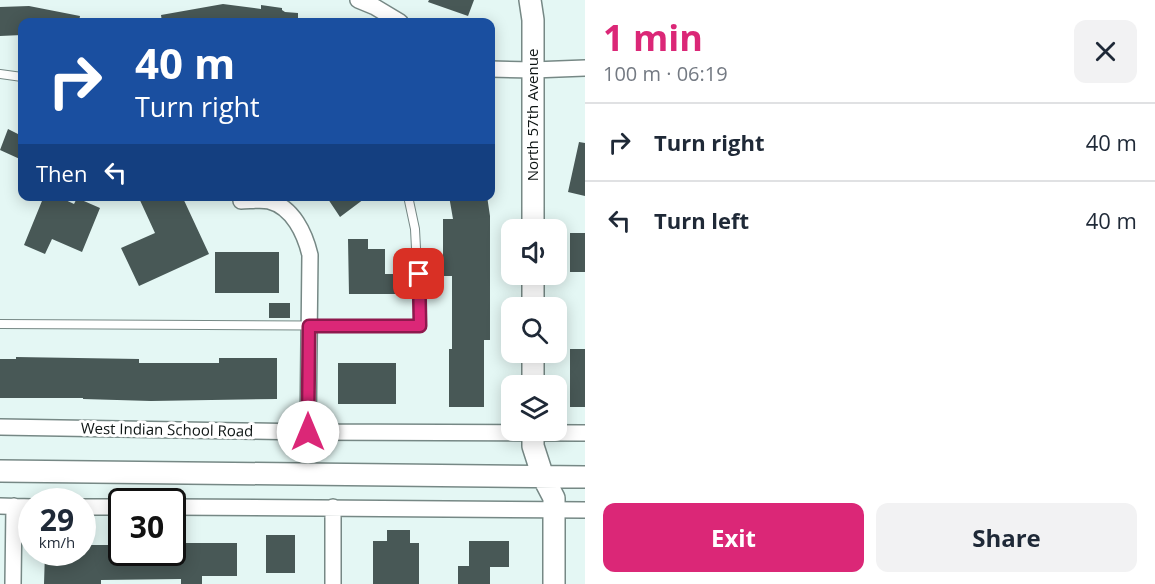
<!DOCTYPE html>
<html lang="en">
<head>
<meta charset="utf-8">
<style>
  :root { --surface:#fff; --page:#f2f2f3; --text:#1f2937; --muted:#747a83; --line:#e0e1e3; --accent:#db2777 }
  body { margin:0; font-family:"Open Sans",sans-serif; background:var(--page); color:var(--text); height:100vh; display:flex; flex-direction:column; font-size:22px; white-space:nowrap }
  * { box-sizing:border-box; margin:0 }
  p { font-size:20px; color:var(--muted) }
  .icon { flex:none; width:33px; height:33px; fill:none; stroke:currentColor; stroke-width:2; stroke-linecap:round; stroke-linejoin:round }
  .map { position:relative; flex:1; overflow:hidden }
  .sheet { display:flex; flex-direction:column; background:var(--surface); width:570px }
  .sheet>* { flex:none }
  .hud { position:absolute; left:18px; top:18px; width:477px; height:183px; border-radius:12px; box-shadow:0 3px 15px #0003; background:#1a4fa0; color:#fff; overflow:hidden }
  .tools { position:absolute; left:501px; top:219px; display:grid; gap:12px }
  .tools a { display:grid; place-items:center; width:66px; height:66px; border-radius:12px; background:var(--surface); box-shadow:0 3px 15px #0003; font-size:30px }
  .speed { position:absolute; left:18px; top:488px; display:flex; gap:12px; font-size:30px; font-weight:700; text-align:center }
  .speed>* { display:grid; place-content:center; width:78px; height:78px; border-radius:50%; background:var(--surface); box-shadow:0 3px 15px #0003; line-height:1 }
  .speed small { font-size:15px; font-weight:400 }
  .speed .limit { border:3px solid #111; border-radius:9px; background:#fff; color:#111 }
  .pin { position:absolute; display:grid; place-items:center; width:51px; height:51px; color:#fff; margin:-26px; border-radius:12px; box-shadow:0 3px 9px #0006 }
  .me { position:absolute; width:66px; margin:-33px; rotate:0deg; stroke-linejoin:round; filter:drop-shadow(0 0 4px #0008) }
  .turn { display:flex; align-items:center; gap:21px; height:126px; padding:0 18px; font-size:27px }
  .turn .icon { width:78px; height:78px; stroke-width:2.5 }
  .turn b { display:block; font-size:42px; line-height:51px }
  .then { display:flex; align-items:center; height:57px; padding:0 18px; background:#0003; gap:12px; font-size:22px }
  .round { display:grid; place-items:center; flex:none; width:63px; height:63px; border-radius:12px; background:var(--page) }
  .overview { display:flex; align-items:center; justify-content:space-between; height:102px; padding:0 18px }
  h1 { font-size:36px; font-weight:700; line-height:45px; color:var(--accent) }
  .button { display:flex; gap:12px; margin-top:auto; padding:12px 18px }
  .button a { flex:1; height:69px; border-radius:12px; background:var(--accent); color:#fff; font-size:24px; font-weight:700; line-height:69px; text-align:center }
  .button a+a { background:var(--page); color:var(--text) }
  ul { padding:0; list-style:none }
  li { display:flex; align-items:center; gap:18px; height:78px; padding:0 18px; border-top:2px solid var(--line) }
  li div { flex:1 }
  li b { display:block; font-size:22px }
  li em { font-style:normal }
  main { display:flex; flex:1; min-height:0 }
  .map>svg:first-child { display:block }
  .building { fill:#485856 }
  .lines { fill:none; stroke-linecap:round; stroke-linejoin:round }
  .lane-casing { stroke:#768885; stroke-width:10 }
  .street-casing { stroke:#768885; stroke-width:18 }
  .secondary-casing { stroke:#768885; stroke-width:24 }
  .lane { stroke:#fff; stroke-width:8 }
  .street { stroke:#fff; stroke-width:15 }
  .secondary { stroke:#fff; stroke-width:21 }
  .route-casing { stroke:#8e194d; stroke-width:15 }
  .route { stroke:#db2777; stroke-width:10 }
  .labels { text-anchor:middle; stroke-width:6; stroke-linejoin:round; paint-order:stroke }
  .street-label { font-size:15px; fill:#0d1413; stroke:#fff }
</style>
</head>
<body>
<main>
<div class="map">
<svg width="585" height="584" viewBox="0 0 585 584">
  <rect width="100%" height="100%" fill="#e4f7f4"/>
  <path class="building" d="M429,0h45l-6,16 -40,-14z
    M223,4l38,5v-4l21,3v2l3,2 13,1v5l8,4h-144l-1,-7z
    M29,6l51,10 -1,6h-57v13l-22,1v-29z
    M8,129l14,7v24l-22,-10z
    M579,142l6,1v53l-17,-4z
    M44,196h13l17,8 3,-6 23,10 -18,44 -30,-13 -7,15 -21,-9z
    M138,196h44l27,58 -70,32 -18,-38 34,-15z
    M326,196h42l-28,21z
    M449,196h38l3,20v124h-6v67h-35v-58h3v-73h-9v-57h10z
    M570,233h15v39h-15z
    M348,239h20v10h17v25h14l1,20h-51z
    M215,252h64v41h-64z
    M269,303h21v15h-21z
    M570,349h15v58h-15z
    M16,357l123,2v4h80v-5h58v41l-126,2 -68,-2v-1h-83v-39h16z
    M338,363h58v41h-58z
    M387,530h23v13h9v41h-46v-43h14z
    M266,535h29v38h-29z
    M469,541h40v26h-19v17h-32v-18h11z
    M181,543h56v33h-35v8h-21v-5l-80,1v4h-57l1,-32h37v-7h40v7h59z"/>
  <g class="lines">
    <defs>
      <path id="lane" d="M0,74l22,3
        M0,324l420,2 -5,-97 -7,-33"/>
      <path id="street" d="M358,0l17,7 25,15
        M490,69l43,1 52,-2
        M241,201c8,0 20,-2 28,0 24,6 36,33 41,54l-2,177
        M0,427l308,5 277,1
        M0,506l32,1
        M82,507h40
        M172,507l413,3
        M333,507v77
        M13,584l1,-78"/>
      <path id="secondary" d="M530,0l3,20v210
        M533,308v-34
        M533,386v-34
        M533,430v16l10,31 11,21v86
        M0,471l585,6"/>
    </defs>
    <use href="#lane" class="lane-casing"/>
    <use href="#street" class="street-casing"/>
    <use href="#secondary" class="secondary-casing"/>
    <use href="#lane" class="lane"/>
    <use href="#street" class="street"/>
    <use href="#secondary" class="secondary"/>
  </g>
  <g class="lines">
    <defs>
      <path id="route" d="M308,432l1,-106h111l-1,-52"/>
    </defs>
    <use href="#route" class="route-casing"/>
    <use href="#route" class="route"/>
  </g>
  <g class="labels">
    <g class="street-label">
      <text transform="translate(533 115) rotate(-90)" y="5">North 57th Avenue</text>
      <text transform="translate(167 430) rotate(1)" y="5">West Indian School Road</text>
    </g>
  </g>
</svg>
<div class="tools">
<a><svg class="icon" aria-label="sound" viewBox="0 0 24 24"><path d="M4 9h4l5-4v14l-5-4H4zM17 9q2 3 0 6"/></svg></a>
<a><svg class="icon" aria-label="search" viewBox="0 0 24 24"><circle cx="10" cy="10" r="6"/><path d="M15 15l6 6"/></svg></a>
<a><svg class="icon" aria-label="layers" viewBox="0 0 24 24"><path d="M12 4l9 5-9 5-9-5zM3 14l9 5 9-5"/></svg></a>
</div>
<div class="speed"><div>29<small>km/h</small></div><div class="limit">30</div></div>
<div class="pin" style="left:419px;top:274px;background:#d93025"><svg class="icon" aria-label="arrive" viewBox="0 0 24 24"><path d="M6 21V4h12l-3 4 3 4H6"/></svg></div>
<svg class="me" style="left:308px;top:432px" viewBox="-20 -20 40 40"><circle r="19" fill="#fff"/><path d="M0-13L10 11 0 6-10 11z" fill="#db2777"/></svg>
<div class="hud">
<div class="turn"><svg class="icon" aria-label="right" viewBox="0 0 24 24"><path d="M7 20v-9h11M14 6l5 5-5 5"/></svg><div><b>40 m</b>Turn right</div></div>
<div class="then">Then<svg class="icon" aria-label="left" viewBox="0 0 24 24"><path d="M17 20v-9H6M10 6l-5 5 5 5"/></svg></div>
</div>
</div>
<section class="sheet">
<div class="overview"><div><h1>1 min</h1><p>100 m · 06:19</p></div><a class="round"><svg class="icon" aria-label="close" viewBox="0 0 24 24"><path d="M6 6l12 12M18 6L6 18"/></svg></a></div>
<ul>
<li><svg class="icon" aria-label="right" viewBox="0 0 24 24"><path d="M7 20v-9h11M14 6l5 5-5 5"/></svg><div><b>Turn right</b></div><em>40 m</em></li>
<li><svg class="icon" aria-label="left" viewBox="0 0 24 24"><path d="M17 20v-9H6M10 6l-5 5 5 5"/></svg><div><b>Turn left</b></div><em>40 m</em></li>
</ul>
<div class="button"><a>Exit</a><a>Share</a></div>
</section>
</main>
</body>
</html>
